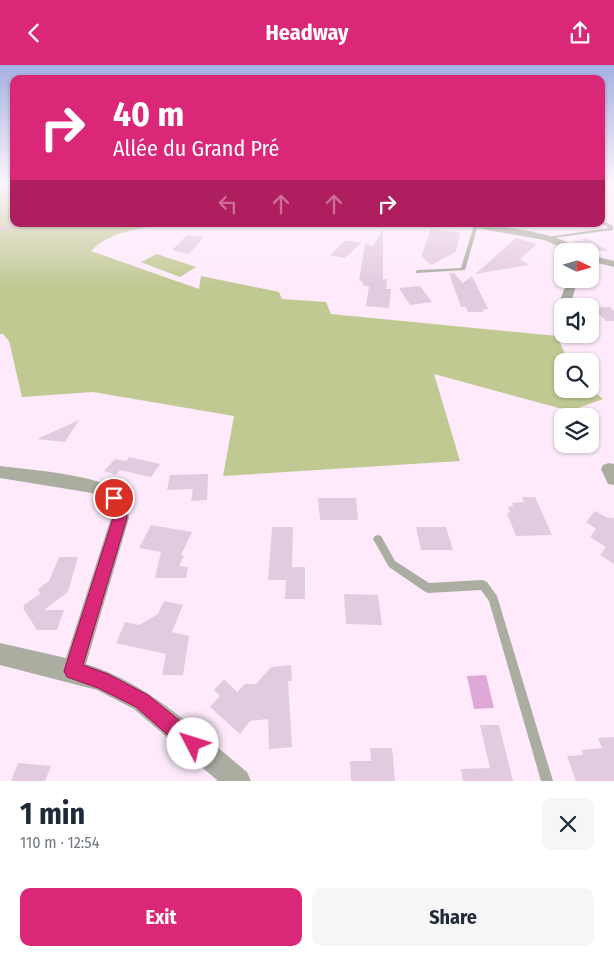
<!DOCTYPE html>
<html lang="en">
<head>
<meta charset="utf-8">
<style>
  :root { --surface:#fff; --page:#f6f6f7; --text:#1f2937; --muted:#747a83; --accent:#db2777 }
  body { margin:0; font-family:"Fira Sans Condensed",sans-serif; background:var(--page); color:var(--text); height:100vh; display:flex; flex-direction:column; font-size:19px; white-space:nowrap }
  * { box-sizing:border-box; margin:0 }
  p { font-size:16px; color:var(--muted) }
  .icon { flex:none; width:28px; height:28px; fill:none; stroke:currentColor; stroke-width:2; stroke-linecap:round; stroke-linejoin:round }
  .map { position:relative; height:716px; overflow:hidden }
  .details { display:flex; flex-direction:column; background:var(--surface); flex:1 }
  .details>* { flex:none }
  .banner { position:absolute; left:10px; top:10px; width:595px; height:152px; border-radius:10px; box-shadow:0 1px 4px #0004; background:#db2777; color:#fff; overflow:hidden }
  .needle { width:32px; rotate:95deg }
  .controls { position:absolute; left:554px; top:178px; display:grid; gap:10px }
  .controls a { display:grid; place-items:center; width:45px; height:45px; border-radius:10px; background:var(--surface); box-shadow:0 1px 4px #0004; font-size:25px }
  .pin { position:absolute; display:grid; place-items:center; width:42px; height:42px; color:#fff; margin:-21px; border:2px solid #fff; border-radius:50%; box-shadow:0 1px 5px #0007 }
  .me { position:absolute; width:55px; margin:-28px; rotate:310deg; stroke-linejoin:round; filter:drop-shadow(0 0 4px #0008) }
  .turn { display:flex; align-items:center; gap:18px; height:105px; padding:0 20px; font-size:22px }
  .turn .icon { width:65px; height:65px; stroke-width:2.5 }
  .turn b { display:block; font-size:35px; line-height:42px }
  .lanes { display:flex; align-items:center; height:48px; padding:0 20px; background:#0003; justify-content:center; gap:25px; direction:ltr }
  .lanes .off { opacity:.35 }
  .round { display:grid; place-items:center; flex:none; width:52px; height:52px; border-radius:10px; background:var(--page) }
  .headline { display:flex; align-items:center; justify-content:space-between; height:85px; padding:0 20px }
  h1 { font-size:30px; font-weight:700; line-height:38px }
  .primary-button { display:flex; gap:10px; margin-top:auto; padding:10px 20px }
  .primary-button a { flex:1; height:58px; border-radius:10px; background:var(--accent); color:#fff; font-size:20px; font-weight:700; line-height:58px; text-align:center }
  .primary-button a+a { background:var(--page); color:var(--text) }
  header { display:flex; justify-content:space-between; align-items:center; height:65px; padding:0 20px; background:var(--accent); color:#fff; font-size:22px; font-weight:700 }
  .map>svg:first-child { display:block }
  .green { fill:#c1c993 }
  .water { fill:#dfa9d7 }
  .lines { fill:none; stroke-linecap:round; stroke-linejoin:round }
  .stream { stroke:#dfa9d7; stroke-width:2.5 }
  .building { fill:#e3cbdf }
  .service { fill:#abada1; fill-rule:evenodd }
  .minor { fill:#abada1; fill-rule:evenodd }
  .route { fill:#db2777; stroke:#8e194d }
</style>
</head>
<body>
<header><svg class="icon" aria-label="back" viewBox="0 0 24 24"><path d="M15 5l-7 7 7 7"/></svg>Headway<svg class="icon" aria-label="share" viewBox="0 0 24 24"><path d="M12 15V3M7 8l5-5 5 5M5 13v7h14v-7"/></svg></header>
<div class="map">
<svg width="614" height="716" viewBox="0 0 614 716">
  <rect width="100%" height="100%" fill="#feeafb"/>
  <path class="green" d="M14,119v40h155c-26,4 -60,7 -78,27l108,38 2,-13 78,16 3,7 44,3 5,12 226,22 11,25h-6v28l28,-1 13,11 -33,12 -136,-37 26,87 -237,15 11,-60 -141,-24 -71,5 -13,-56 -6,-7h-3v-149z
    M157,189l39,13 -16,10 -39,-15z"/>
  <path class="water" d="M486,610l8,33 -20,1 -7,-33z"/>
  <g class="lines">
    <path class="stream" d="M0,164l25,-5"/>
  </g>
  <path class="building" d="M383,164v51l4,-2 -1,11h5l-2,19 -23,-2 3,-20h-5l-2,-5h-3l6,-37 8,2z
    M431,164l29,4 -4,19 -25,13 -10,-9z
    M187,170l17,2 -15,17 -17,-4z
    M516,173l21,6 -17,15 9,6 -54,9z
    M587,173l22,13h-25l-12,-9z
    M346,175l15,3 -16,15 -15,-3z
    M449,208h5l9,10 9,-7 16,33h-4l-2,3h-14l-2,-5h-5z
    M420,221l12,16 -22,3 -11,-17z
    M610,242l4,4v10h-8l-13,-13z
    M79,355l-14,22 -28,-3z
    M129,392l31,7 -9,13 -31,-7 -4,5 -12,-4 11,-12 11,2z
    M208,409l-1,26 -16,1 2,-12 -26,1 3,-15z
    M522,432h13l17,38 -36,1 -9,-23 3,-1 -2,-5 5,-1 -1,-3 12,-1z
    M318,433h38l2,22h-38z
    M595,446l11,6 8,1v46l-14,-9 6,-8 -16,-10 6,-8 -10,-7z
    M151,460l41,7 -11,23 3,1 -5,10 9,1 -2,11h-31l6,-26 -22,-4z
    M272,462h21l-1,40h13v32h-20l1,-19h-18z
    M416,462h30l7,23h-32z
    M59,492h19l-10,35 -24,18h20l-7,20h-20l-14,-22 2,-4 15,-10 -2,-5 11,-8z
    M344,529l34,1 4,30 -36,-1z
    M164,536l19,4 -11,27 17,4 -6,39h-21l4,-21 -50,-11 9,-21 14,3 19,-11z
    M291,600l1,16h-4l4,66 -23,2 -1,-30 -18,2 -10,13 -30,-27 10,-11 -6,-6 10,-11 13,13 8,-8h11l15,-17z
    M480,660h19l14,56h-50l-2,-12 29,-1z
    M614,672v44h-38l-9,-25 16,-1 -1,-5 20,-2 -4,-10z
    M370,683h22l3,33h-44l-1,-20h21z
    M18,698l33,3 -6,15h-34z"/>
  <g class="lines">
    <path class="service" d="M601,155l12,6v4l-67,9 -2,-1 2,-1 63,-9 -8,-5z
      M476,159l2,1 -13,45 -49,3v-2l2,-1 43,-2 13,-43z
      M378,470l3,1 14,25 34,22 54,-3 4,2 10,14 56,185h-12l-52,-180 -8,-11 -53,3 -4,-2 -35,-24 -16,-28 2,-3z"/>
    <path class="minor" d="M467,159c26,0 96,9 115,27h-13l-25,-11 -73,-13z
      M590,190l24,6v6l-24,-6z
      M568,214h10l-8,27h-8v3l-4,-3z
      M609,398l5,1v21l-6,-1 -7,-15 2,-4z
      M0,401c29,4 100,8 120,27 7,7 8,16 9,25l-43,146c64,20 110,66 161,108l4,9h-33l-84,-72 -37,-19 -97,-25v-22l66,15 45,-140 -3,-15 -16,-10 -92,-15z"/>
  </g>
  <linearGradient id="sky" x2="0" y2="1"><stop stop-color="#a4b0e1"/><stop offset="0.54" stop-color="#fff6fd"/><stop offset="1" stop-color="#fff6fd" stop-opacity="0"/></linearGradient>
  <rect width="614" height="219" fill="url(#sky)"/>
  <path class="route" d="M114,428c11,4 12,15 13,25l-44,147 25,9 40,21 52,42 2,7 -2,7 -7,2 -7,-2 -50,-44 -38,-19 -31,-11 -3,-6 49,-153 -1,-11 -5,-9z"/>
</svg>
<div class="controls">
<a><svg class="needle" viewBox="-14 -14 28 28"><path d="M0-13l5 13h-10z" fill="#e53935"/><path d="M0 13l5-13h-10z" fill="#747a83"/></svg></a>
<a><svg class="icon" aria-label="sound" viewBox="0 0 24 24"><path d="M4 9h4l5-4v14l-5-4H4zM17 9q2 3 0 6"/></svg></a>
<a><svg class="icon" aria-label="search" viewBox="0 0 24 24"><circle cx="10" cy="10" r="6"/><path d="M15 15l6 6"/></svg></a>
<a><svg class="icon" aria-label="layers" viewBox="0 0 24 24"><path d="M12 4l9 5-9 5-9-5zM3 14l9 5 9-5"/></svg></a>
</div>
<div class="pin" style="left:114px;top:433px;background:#d93025"><svg class="icon" aria-label="arrive" viewBox="0 0 24 24"><path d="M6 21V4h12l-3 4 3 4H6"/></svg></div>
<svg class="me" style="left:193px;top:679px" viewBox="-20 -20 40 40"><circle r="19" fill="#fff"/><path d="M0-13L10 11 0 6-10 11z" fill="#db2777"/></svg>
<div class="banner">
<div class="turn"><svg class="icon" aria-label="right" viewBox="0 0 24 24"><path d="M7 20v-9h11M14 6l5 5-5 5"/></svg><div><b>40 m</b>Allée du Grand Pré</div></div>
<div class="lanes"><svg class="icon off" aria-label="left" viewBox="0 0 24 24"><path d="M17 20v-9H6M10 6l-5 5 5 5"/></svg><svg class="icon off" aria-label="ahead" viewBox="0 0 24 24"><path d="M12 20V5M6 11l6-6 6 6"/></svg><svg class="icon off" aria-label="ahead" viewBox="0 0 24 24"><path d="M12 20V5M6 11l6-6 6 6"/></svg><svg class="icon" aria-label="right" viewBox="0 0 24 24"><path d="M7 20v-9h11M14 6l5 5-5 5"/></svg></div>
</div>
</div>
<section class="details">
<div class="headline"><div><h1>1 min</h1><p>110 m · 12:54</p></div><a class="round"><svg class="icon" aria-label="close" viewBox="0 0 24 24"><path d="M6 6l12 12M18 6L6 18"/></svg></a></div>
<div class="primary-button"><a>Exit</a><a>Share</a></div>
</section>
</body>
</html>
